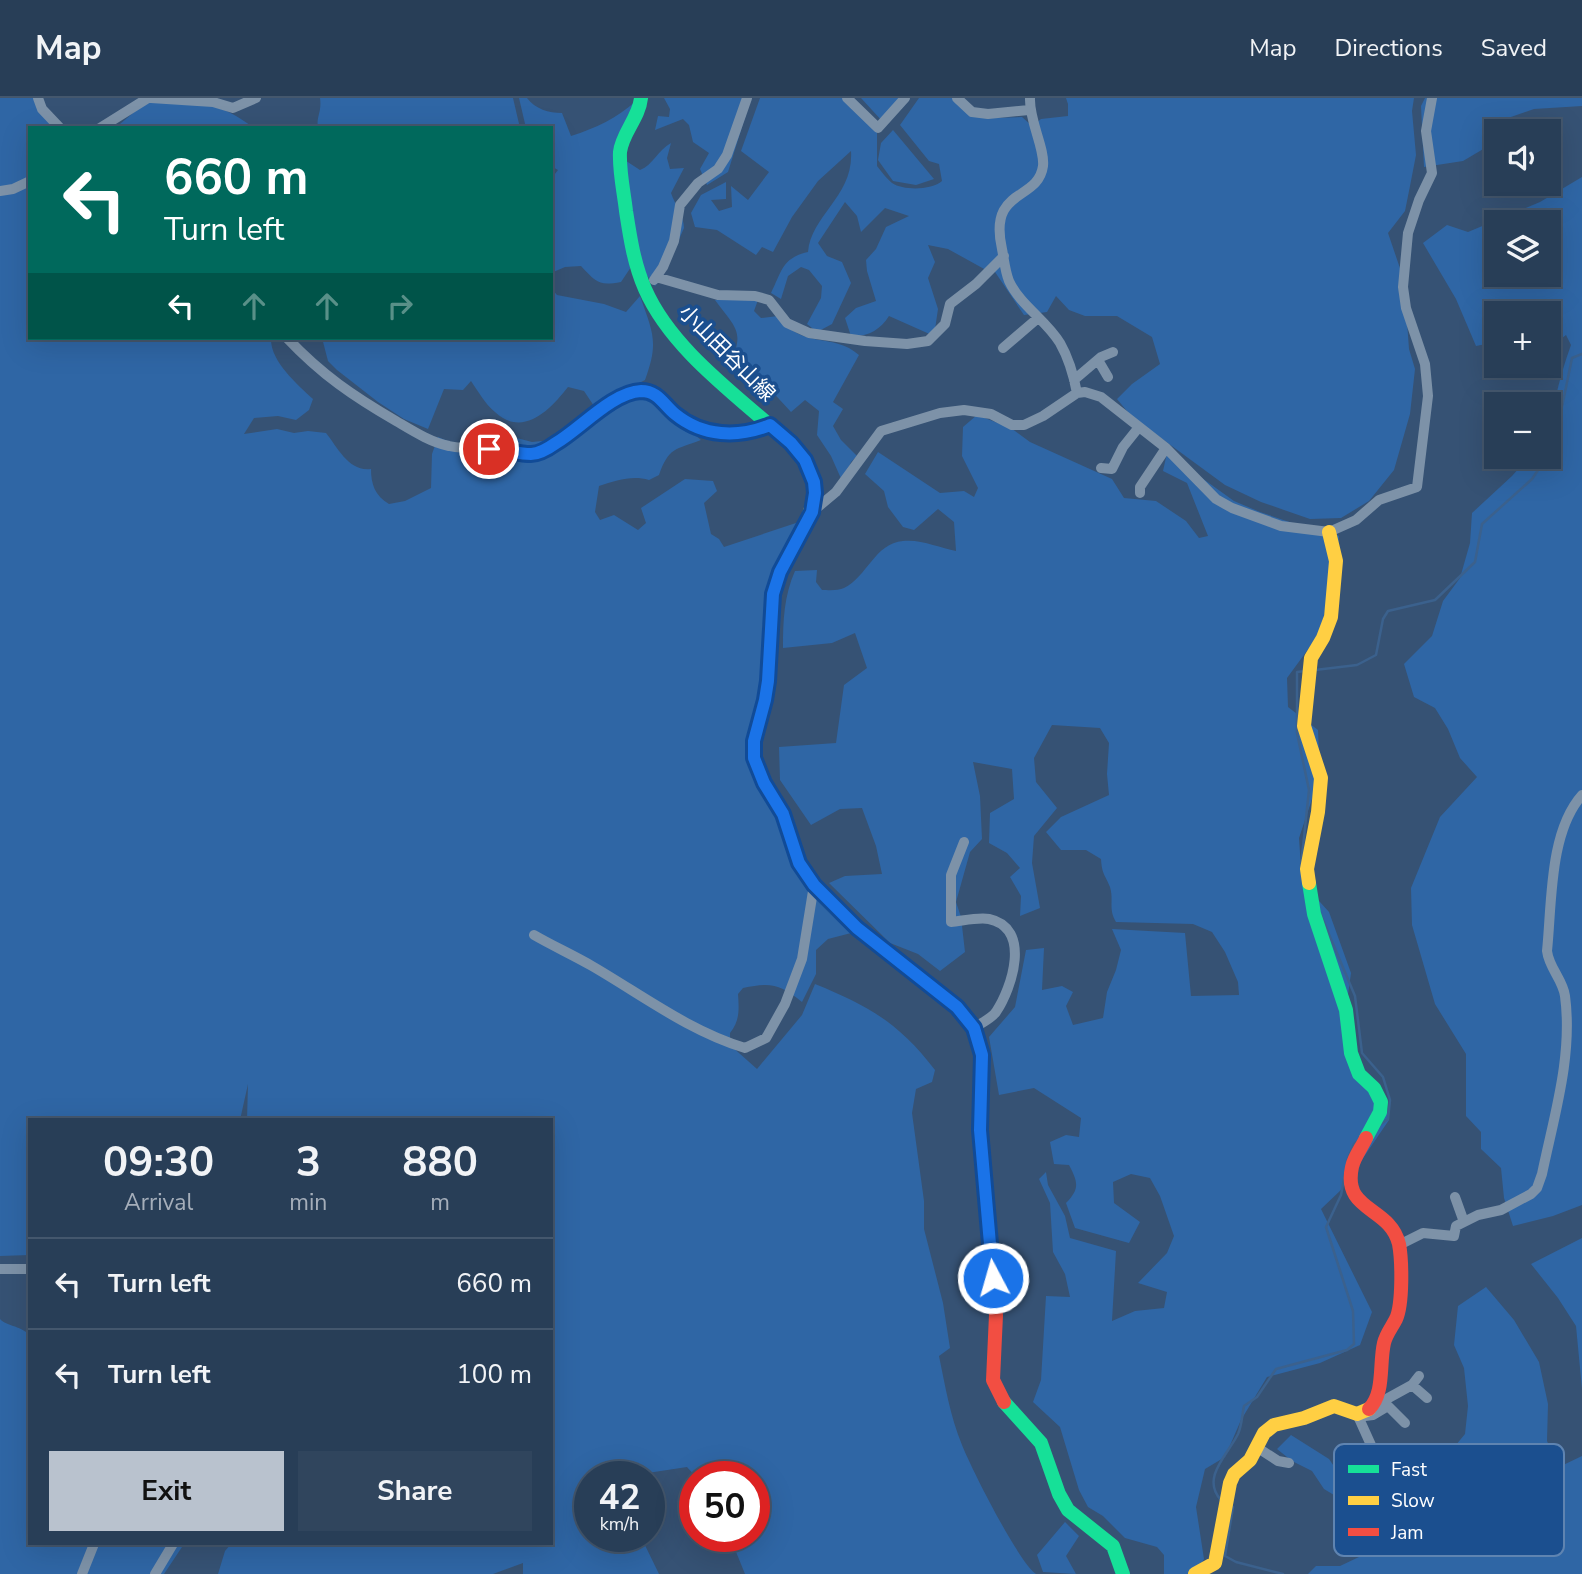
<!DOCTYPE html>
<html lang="en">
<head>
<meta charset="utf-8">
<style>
  :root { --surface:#283e57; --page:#30455d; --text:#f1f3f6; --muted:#a5aeba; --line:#44576d; --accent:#b9c2ce }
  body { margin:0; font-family:"Nunito Sans","Noto Sans JP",sans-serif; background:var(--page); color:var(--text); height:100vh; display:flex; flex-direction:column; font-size:26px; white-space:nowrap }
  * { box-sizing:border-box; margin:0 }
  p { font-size:23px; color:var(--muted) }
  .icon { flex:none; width:38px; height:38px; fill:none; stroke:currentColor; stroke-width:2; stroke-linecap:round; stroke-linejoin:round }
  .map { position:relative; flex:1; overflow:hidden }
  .drawer { position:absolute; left:28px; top:1020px; width:525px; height:427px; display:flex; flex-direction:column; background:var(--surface); border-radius:0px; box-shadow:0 7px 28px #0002,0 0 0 2px var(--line) }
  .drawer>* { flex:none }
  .hud { position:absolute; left:28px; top:28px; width:525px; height:214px; border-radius:0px; box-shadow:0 7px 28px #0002,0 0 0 2px var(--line); background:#00695c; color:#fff; overflow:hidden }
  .tools { position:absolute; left:1484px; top:21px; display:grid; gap:14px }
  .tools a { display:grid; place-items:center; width:77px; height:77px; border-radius:0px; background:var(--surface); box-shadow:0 7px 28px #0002,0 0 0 2px var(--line); font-size:35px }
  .speed { position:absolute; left:574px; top:1363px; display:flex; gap:14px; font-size:35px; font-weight:700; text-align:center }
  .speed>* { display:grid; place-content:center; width:91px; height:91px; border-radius:50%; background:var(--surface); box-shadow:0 7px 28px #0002,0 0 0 2px var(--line); line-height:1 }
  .speed small { font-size:18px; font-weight:400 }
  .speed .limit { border:10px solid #d22; background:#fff; color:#111 }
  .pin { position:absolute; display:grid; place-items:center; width:60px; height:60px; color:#fff; margin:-30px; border:4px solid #fff; border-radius:50%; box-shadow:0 2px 7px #0007 }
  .me { position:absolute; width:77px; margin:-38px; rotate:354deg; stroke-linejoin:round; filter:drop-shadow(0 0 5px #0008) }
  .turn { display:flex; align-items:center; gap:24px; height:147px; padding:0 21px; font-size:32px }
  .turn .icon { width:91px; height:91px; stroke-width:2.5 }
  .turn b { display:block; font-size:49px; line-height:60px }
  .lanes { display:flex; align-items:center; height:66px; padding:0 21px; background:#0003; justify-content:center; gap:35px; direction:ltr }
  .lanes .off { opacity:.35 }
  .eta { display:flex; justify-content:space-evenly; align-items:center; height:119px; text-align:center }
  .eta b { font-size:42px; font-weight:700; line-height:49px }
  .cta { display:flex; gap:14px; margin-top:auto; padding:14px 21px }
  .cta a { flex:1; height:80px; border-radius:0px; background:var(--accent); color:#111; font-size:28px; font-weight:700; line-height:80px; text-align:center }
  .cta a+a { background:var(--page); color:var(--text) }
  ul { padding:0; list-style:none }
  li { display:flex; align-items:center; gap:21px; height:91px; padding:0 21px; border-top:2px solid var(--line) }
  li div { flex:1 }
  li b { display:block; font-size:26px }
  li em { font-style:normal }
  header { display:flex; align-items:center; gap:42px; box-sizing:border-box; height:98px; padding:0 35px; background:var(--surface); border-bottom:2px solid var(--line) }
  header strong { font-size:33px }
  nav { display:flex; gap:38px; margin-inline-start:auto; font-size:24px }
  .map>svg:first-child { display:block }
  .green { fill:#2f66a5; fill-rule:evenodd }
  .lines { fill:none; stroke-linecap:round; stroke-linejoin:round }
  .stream { stroke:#3b618d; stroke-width:2.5 }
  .street { stroke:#7d92a8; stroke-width:10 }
  .fast { stroke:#16e098; stroke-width:14 }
  .slow { stroke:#ffcf43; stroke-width:14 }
  .jam { stroke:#f24e42; stroke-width:14 }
  .route-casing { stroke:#114b97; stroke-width:18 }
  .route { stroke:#1a73e8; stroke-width:12 }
  .labels { text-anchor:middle; stroke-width:7; stroke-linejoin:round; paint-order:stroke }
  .street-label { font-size:21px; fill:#fff; stroke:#1b4f8f }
  .key { fill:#1b4f8f; stroke:#5f84b1; stroke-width:2 }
  .key-label { font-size:19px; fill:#fff }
</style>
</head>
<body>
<header>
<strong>Map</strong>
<nav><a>Map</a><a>Directions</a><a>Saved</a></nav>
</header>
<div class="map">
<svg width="1582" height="1476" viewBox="0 0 1582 1476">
  <rect width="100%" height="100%" fill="#365274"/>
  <path class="green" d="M0,0h41v5l21,25h-32v210h241c-1,23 26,46 42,61l-4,11 -13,10 -18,-4 -24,2 -10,16 33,-5 17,4 14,-2 18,2c12,15 23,39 45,36 0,15 4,27 18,35l16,-3 26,-13 1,-34 6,-17 41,17 25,1 9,-18 19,5 20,-2 71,-39 19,-5 14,2 13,15 32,27c-26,10 -32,7 -42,35l-10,5c-18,-5 -33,1 -50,6l-4,26 5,8 14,-5 24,15 8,-7 -5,-15 44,-29 28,2 4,10 -13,12 7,31 8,5 5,8 81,-27 -30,91 -26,132 46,80 12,47 48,62 -27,7 -12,11v24l-14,28c-22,-18 -31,-20 -59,-14l-5,6c1,15 2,27 -8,39v12l27,24 45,-54 13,-31c54,22 84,39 120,86l-3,12 -16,7 -4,24 12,88v28l19,74 7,45 -11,8c6,29 11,60 23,89 9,23 57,118 74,129h-291l-15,-37 24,-1v-59h-58l-9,-10 -46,7 -2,3h-49v59l51,1 18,37h-136v-11l-30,11h-275l7,-23 6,-7h320v-424h-304l1,-36 -8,36h-210v135l-30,1z
    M160,0c40,5 60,4 94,30h-131l-3,-4 20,-17z
    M320,0h193l7,30h-202c-2,-11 4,-16 2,-30z
    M519,0h8c8,11 22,15 35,15l9,23c25,-8 46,-18 65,-35l-19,54 23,15c13,-5 18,-20 31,-27l-4,15 3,11 14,-1 -13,25c4,12 13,23 13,35l-22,50 -7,8 -10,-13 -12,-9 -12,18c-22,4 -24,1 -40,-16l-16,1 -14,6v-94l7,-9 -7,-4v-38h-25z
    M664,0h87l-23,74 -21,13 -7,-16 9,-16 -16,-11 -4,-17 -6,-6 -28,11 3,-14 11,1 1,-8z
    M760,0h84l33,34v34c4,5 10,13 15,17 12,8 40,7 50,-2l-3,-17 -10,-3 -29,-36 19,-27h37l38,20 28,-1 10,9 9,-7 27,-3v-12l-2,-6h348l-2,13 4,44 -6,31 -5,25 -17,22 16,47 5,69 6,20 -5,45 -16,56 -25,31 -28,17 -31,1 -49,-17 -36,-17 -94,-69 -14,-17 15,-15 28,-20 -8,-27 -35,-21h-32l-16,-6 -13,-14 -9,16 -23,3 -31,-46 -7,1 -38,-21 -20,-4 7,17 -7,16 10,31 -4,27 -45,-20c-9,14 -21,21 -38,20l-6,-18 11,-10 20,-7 -9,-30 -1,-11 10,-11 10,-22 23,-11 -24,-8 -24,24 -4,-16 -12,-14 -27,41 9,13 15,6 9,21 -19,41 -15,8 -10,-8 14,-26 1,-12 -13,-16 -8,-3 -13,9 -7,23 -10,-6c11,-22 11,-35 37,-41 3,-37 46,-56 43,-101l-33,30 -26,36 -19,35 -11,-5 -6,8 -39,-25 -22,-3 -4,-14 10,-18 25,-13v17l-15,1 8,11 13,-4 -1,-21 17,14 21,-28 -28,-21z
    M861,0h41l-19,24z
    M1425,0h157v8l-48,3 -26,9 -23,30 -22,13 -39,6 -3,-61z
    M893,32l41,49 -18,6 -23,-4 -15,-21 3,-17z
    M1582,79v1028l-29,11 -40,10 -9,-28 -3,-30 -20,-19v-17l-15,-16v-62l-31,-50 -23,-79 -1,-37 29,-71 37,-40 -17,-19 -12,-29 -13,-21 -21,-11 -10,-33 28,-28 11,-35 17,-23 10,-35 2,-30 40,-37 17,-19h20c0,-38 9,-76 22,-112l-5,-10 -17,13v-35h-53v29l-20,4 -20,-47 -33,-56 24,-18 21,7 72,-30zM1496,124h53v53h-53z
    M551,190l6,7 47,9 22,8 14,-16c13,37 19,46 5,84l-51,26 -10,-15 -16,-4c-18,23 -45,51 -73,25 -10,-8 -17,-21 -24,-31l-8,9 -19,-1 -16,40 -24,-10 -26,-17 -41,-32 -9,-9 -6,-23h229z
    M715,202h43l-4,11 7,7 17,-2c24,34 55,16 81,39l-26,47 10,7 -10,17 8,14 16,16 -6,6 -8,21 -12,-27 -14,-21 2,-24 -14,-11 -14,12 -47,-51 -16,8c17,-38 10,-38 -13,-69z
    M977,317l34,13 19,14 82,37 12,19 32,3 30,20 13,17 9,-2 -21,-53 -24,-12 4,-18 67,48 26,11 47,16 27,5 5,3 -2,35 -8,22 -9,40 -33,45 1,29 30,23 2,45 -21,63 3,44 27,30 22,61 -5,36 9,52 31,43 3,16 -47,69 -21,20 51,103 -12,33 -40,18 -53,14 -26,43 -16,37 -20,12 -9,38 8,52 -8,15h-32v-19l-7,-8 -32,-9 -22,-22 -15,-9 -9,-17 -19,-63 -27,-25 8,-22 5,-84 24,1 -5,-23 -12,-22 -3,-49 -11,-24 7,-7 2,13 17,31 5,22 46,13 -4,70 23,-10 29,-3 3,-16 -29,-9 29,-30 7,-17 -14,-40 -10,-18 -19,-4 -18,8 1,21 26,19 -11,21 -54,-15 -9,-25c14,-14 12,-21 3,-38l-15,-1 -4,-22 16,-7 13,2 2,-19 -47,-30 -35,7 -10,-58 26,-30 11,-57 18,-2 -2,42 20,-4 11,6 -7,14 7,19 30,-7 4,-26 9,-22 5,-20 -9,-21 73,4 6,63 48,-1 -1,-13 -13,-30 -13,-20 -19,-8 -77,-2c-8,-13 -2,-22 -6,-35 -5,-13 -8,-12 -9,-28l-15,-9h-25l-15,-18 15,-15 48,-22 -2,-21 2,-31 -9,-15 -48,-3 -18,33 2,24 21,26 -23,28 -2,27 8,45 -20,8 1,-20 -11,-19 10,-9 -13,-15 -18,-10 1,-30 24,-14 -2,-30 -39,-7 7,34 2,43 -12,13 -14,50 5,15 4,35 -25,19 -22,-17 -28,-11 -61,-60 16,-7 37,-2 -6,-28 -14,-38 -22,1 -29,16 -31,-45 -1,-33 57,-4 8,-58 23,-17 -12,-35 -23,10 -49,5c0,-28 1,-52 12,-77l22,-1 -1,12 6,8c6,0 16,1 22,-2 23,-11 31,-45 59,-47 18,-2 37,7 53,10l-2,-29 -16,-13 -24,21 -11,-3 -15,-20 -4,-16 -19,-17 13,-22 62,41 24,-2 10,6 4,-9 -16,-32 1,-29z
    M1582,1140v151l-6,-63 -18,-28 -27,-34z
    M1486,1189l28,33 25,42 9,42 -1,37 12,26 23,-11v118h-274l8,-8h24l19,-9v-32l-10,-21 -25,-15 -12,-18 -20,-10 -15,-12 14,-14 38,24 13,19 19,-16 5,10 23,-14 22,26 25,4 14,-10 -4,-21 19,-23 3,-28 -4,-38 -10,-23 4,-39z
    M0,1221c6,7 19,6 30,16v209h154l-20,30h-164z
    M1065,1424l14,14 -13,20 10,18 -33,-2 -6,-17z"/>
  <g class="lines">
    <path class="stream" d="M1549,356l6,-13 17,-83 10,-4
      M1315,572l42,-5 19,-10 7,-36 5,-8 47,-11 40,-38 7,-38 50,-45 15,-22
      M1301,768l8,-76 -12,-57v-61l8,-1
      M1320,815l35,83 7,57 21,24 7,23 -2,19 -7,5
      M1347,1063l7,-17 5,-4
      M1221,1402c-21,-22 8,-47 17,-66 4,-9 4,-19 6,-28l13,-9 19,-28 71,-19 7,-6 -1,-33 -27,-84 15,-32 4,-21
      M1230,1407l3,2 -8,49 11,6 47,12"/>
    <path class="street" d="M38,0l4,11 18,19
      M151,0l62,4 20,6 23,-10
      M847,0l31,30 27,-30
      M957,0l15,14 16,2 41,-4
      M1030,0c-1,23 15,50 13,68 -5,36 -55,21 -41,83 2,10 3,22 7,32 11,24 37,39 51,62 8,14 14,34 17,50
      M100,30l48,-30
      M0,93l13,-2 17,-8
      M656,179l62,18 37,1 14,4 18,23 22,10 56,8 42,3 21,-3 17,-17 5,-20 26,-20 28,-28
      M654,182l9,-13 11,-26 6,-36 18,-22 20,-14 9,-14 20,-57
      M287,240c35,37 66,58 109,83 17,10 34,21 53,25 17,4 36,2 53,3 17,1 30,7 46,-1 28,-14 64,-58 94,-56 17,0 22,12 34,22 27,23 62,24 94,11
      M1003,250l35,-30
      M1098,262l10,17
      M1074,282l27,-23 12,-5
      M1101,370l11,1 11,-22 16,-20
      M1140,395v-6l26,-39
      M812,414l24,-20 45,-61 59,-18 24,-3 27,4 21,11h12l19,-9 34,-23 8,-1 16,5 65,51 50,51 16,9 49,18 48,6 27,-12 23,-20 38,-13 11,-91 -3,-32 -19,-56 -3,-21 5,-54 11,-33 13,-27 -6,-42 6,-33
      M964,744l-13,33v47c11,-1 27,-5 38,-3 43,9 23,69 7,93 -5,7 -15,11 -22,16
      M534,837c19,11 39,20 58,31 50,29 97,65 153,82l21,-10 19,-34 17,-45 12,-74
      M1455,1099l9,25
      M1399,1147l24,-12 31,3 2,-10 22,-11 23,-5 30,-16 6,-6 5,-14c12,-58 31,-118 23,-178 -2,-16 -16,-28 -18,-45 5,-48 2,-119 35,-156
      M0,1171h30
      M1412,1287l15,13
      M1372,1309l40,-22 7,-9
      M1357,1316l14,31 -9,20
      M1363,1316l2,2 8,-1 15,-9 17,17
      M1258,1350l20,13 11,2
      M82,1476l12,-30
      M155,1476l18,-30"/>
    <path class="fast" d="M641,0c-2,20 -19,35 -21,54 -1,19 4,41 6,59 4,26 8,53 19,78 28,64 99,111 149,158
      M1309,785l5,31 32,96 5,43 8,21 15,14 7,14 -1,10 -14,26
      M1004,1304l37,41 18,51 9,16 45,36 10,28"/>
    <path class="slow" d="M794,349c50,48 -8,96 -20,145 -8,34 -2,72 -9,107 -4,23 -15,44 -8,67 5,18 18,31 26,47 9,15 8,35 16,50 20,40 81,83 115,110
      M1309,785l-2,-14 11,-57 3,-34 -17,-52 7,-68 12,-20 8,-21 5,-56 -7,-29
      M1195,1476l20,-11 15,-80 4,-9 16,-14 14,-27 10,-8 30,-7 30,-12 23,8 12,-5"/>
    <path class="jam" d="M914,875l43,34 17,21 8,27 -2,75 16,185 -3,65 11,22
      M1366,1040c-4,9 -12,19 -14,29 -10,45 38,39 47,77 3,16 4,60 -3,75 -4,8 -10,15 -12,24 -5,21 1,50 -15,66"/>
  </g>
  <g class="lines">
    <defs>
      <path id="route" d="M489,351c14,0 29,5 42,5 8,0 18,-6 25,-11 24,-14 57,-51 85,-52 17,0 22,13 34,23 28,23 63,24 95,11l21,18 14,17 9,22 1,11 -3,19 -32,60 -7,22 -5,87 -3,19 -11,41v17l10,25 19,31 16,49 15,22 43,43 100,79 17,21 8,27 -2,75 13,148"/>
    </defs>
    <use href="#route" class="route-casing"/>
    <use href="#route" class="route"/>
  </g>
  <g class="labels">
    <g class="street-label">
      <text transform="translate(727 255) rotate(45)" y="7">小山田谷山線</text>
    </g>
  </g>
  <rect x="1334" y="1346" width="230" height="112" rx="10" class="key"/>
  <rect x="1348" y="1367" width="31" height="8" fill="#16e098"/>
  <rect x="1348" y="1398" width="31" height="9" fill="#ffcf43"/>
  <rect x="1348" y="1430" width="31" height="8" fill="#f24e42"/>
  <g class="key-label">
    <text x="1391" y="1378">Fast</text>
    <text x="1391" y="1409">Slow</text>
    <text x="1391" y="1441">Jam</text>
  </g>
</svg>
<div class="tools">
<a><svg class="icon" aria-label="sound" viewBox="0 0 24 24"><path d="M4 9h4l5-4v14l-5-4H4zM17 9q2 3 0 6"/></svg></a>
<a><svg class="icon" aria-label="layers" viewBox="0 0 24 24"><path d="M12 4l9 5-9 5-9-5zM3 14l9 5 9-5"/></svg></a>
<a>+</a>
<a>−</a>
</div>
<div class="speed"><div>42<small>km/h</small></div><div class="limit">50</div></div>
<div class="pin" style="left:489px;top:351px;background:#d93025"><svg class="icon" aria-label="arrive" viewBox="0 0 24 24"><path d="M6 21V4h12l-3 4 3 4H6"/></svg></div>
<svg class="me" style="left:993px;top:1180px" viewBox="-20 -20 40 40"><circle r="17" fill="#1a73e8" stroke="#fff" stroke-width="3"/><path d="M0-11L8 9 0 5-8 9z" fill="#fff"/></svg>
<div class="hud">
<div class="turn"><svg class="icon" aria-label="left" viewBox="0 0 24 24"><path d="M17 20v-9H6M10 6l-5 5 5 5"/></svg><div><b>660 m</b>Turn left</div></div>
<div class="lanes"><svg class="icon" aria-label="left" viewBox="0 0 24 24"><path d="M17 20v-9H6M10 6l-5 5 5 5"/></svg><svg class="icon off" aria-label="ahead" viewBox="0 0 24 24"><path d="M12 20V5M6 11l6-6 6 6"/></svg><svg class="icon off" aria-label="ahead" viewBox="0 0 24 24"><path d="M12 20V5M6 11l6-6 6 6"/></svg><svg class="icon off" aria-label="right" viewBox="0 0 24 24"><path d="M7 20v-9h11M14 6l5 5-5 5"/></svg></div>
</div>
<section class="drawer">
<div class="eta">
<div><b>09:30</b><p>Arrival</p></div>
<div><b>3</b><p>min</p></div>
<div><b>880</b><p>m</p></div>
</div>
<ul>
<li><svg class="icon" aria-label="left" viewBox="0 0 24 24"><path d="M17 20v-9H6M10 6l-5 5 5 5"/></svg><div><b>Turn left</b></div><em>660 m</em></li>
<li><svg class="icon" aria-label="left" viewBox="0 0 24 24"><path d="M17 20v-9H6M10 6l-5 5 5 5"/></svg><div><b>Turn left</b></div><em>100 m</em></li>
</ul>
<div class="cta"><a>Exit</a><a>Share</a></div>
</section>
</div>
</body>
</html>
